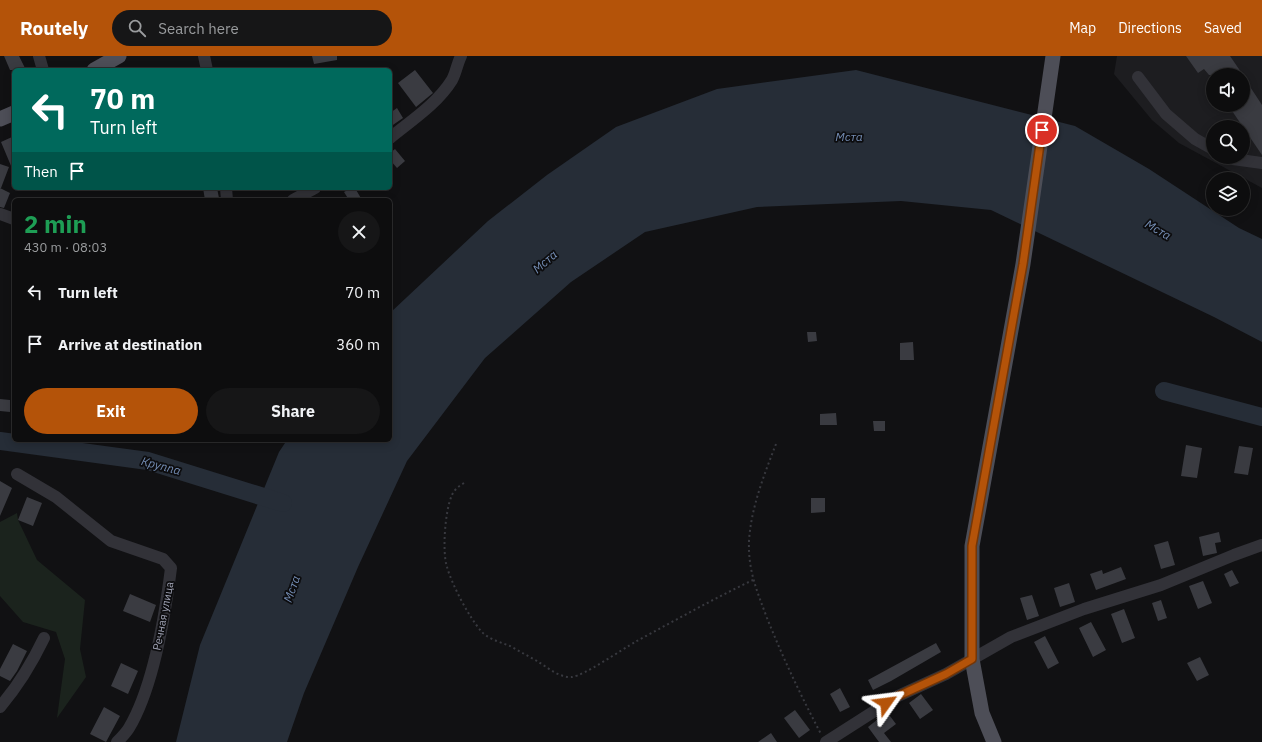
<!DOCTYPE html>
<html lang="en">
<head>
<meta charset="utf-8">
<style>
  :root { --surface:#0d0d0e; --page:#161617; --text:#f1f3f6; --muted:#9a9c9e; --line:#2d2d2e; --accent:#b45309 }
  body { margin:0; font-family:"IBM Plex Sans",sans-serif; background:var(--page); color:var(--text); height:100vh; display:flex; flex-direction:column; font-size:15px; white-space:nowrap }
  * { box-sizing:border-box; margin:0 }
  p { font-size:13px; color:var(--muted) }
  .icon { flex:none; width:22px; height:22px; fill:none; stroke:currentColor; stroke-width:2; stroke-linecap:round; stroke-linejoin:round }
  .map { position:relative; flex:1; overflow:hidden }
  .drawer { position:absolute; left:12px; top:142px; width:380px; height:244px; display:flex; flex-direction:column; background:var(--surface); border-radius:6px; box-shadow:0 2px 10px #0003,0 0 0 1px var(--line) }
  .drawer>* { flex:none }
  .hud { position:absolute; left:12px; top:12px; width:380px; height:122px; border-radius:6px; box-shadow:0 2px 10px #0003,0 0 0 1px var(--line); background:#00695c; color:#fff; overflow:hidden }
  .buttons { position:absolute; left:1206px; top:12px; display:grid; gap:8px }
  .buttons a { display:grid; place-items:center; width:44px; height:44px; border-radius:50%; background:var(--surface); box-shadow:0 2px 10px #0003,0 0 0 1px var(--line); font-size:20px }
  .pin { position:absolute; display:grid; place-items:center; width:34px; height:34px; color:#fff; margin:-17px; border:2px solid #fff; border-radius:50%; box-shadow:0 1px 4px #0007 }
  .me { position:absolute; width:44px; margin:-22px; rotate:59deg; stroke-linejoin:round; filter:drop-shadow(0 0 3px #0008) }
  .turn { display:flex; align-items:center; gap:14px; height:84px; padding:0 12px; font-size:18px }
  .turn .icon { width:52px; height:52px; stroke-width:2.5 }
  .turn b { display:block; font-size:28px; line-height:34px }
  .then { display:flex; align-items:center; height:38px; padding:0 12px; background:#0003; gap:8px; font-size:15px }
  .round { display:grid; place-items:center; flex:none; width:42px; height:42px; border-radius:21px; background:var(--page) }
  .overview { display:flex; align-items:center; justify-content:space-between; height:68px; padding:0 12px }
  h1 { font-size:24px; font-weight:700; line-height:30px; color:#1e9e55 }
  .primary-button { display:flex; gap:8px; margin-top:auto; padding:8px 12px }
  .primary-button a { flex:1; height:46px; border-radius:24px; background:var(--accent); color:#fff; font-size:16px; font-weight:700; line-height:46px; text-align:center }
  .primary-button a+a { background:var(--page); color:var(--text) }
  ul { padding:0; list-style:none }
  li { display:flex; align-items:center; gap:12px; height:52px; padding:0 12px }
  li div { flex:1 }
  li b { display:block; font-size:15px }
  li em { font-style:normal }
  header { display:flex; align-items:center; gap:24px; box-sizing:border-box; height:56px; padding:0 20px; background:var(--accent); color:#fff }
  header strong { font-size:19px }
  nav { display:flex; gap:22px; margin-inline-start:auto; font-size:14px }
  .search { width:280px; height:36px; background:var(--page); display:flex; align-items:center; gap:10px; box-sizing:border-box; padding:0 14px; border-radius:22px; color:var(--muted); font-size:15px }
  .map>svg:first-child { display:block }
  .built { fill:#1d1d20; fill-rule:evenodd }
  .green { fill:#1b231d }
  .water { fill:#262d37 }
  .lines { fill:none; stroke-linecap:round; stroke-linejoin:round }
  .river { stroke:#262d37; stroke-width:18 }
  .building { fill:#3a3b41 }
  .path { stroke:#38393f; stroke-width:2; stroke-dasharray:2 3; stroke-linecap:butt }
  .minor { stroke:#323238; stroke-width:12 }
  .major { stroke:#4d4e57; stroke-width:15 }
  .route-casing { stroke:#753606; stroke-width:10 }
  .route { stroke:#b45309; stroke-width:7 }
  .labels { text-anchor:middle; stroke-width:3.5; stroke-linejoin:round; paint-order:stroke }
  .street-label { font-size:11px; fill:#a1a4b5; stroke:#0c0c0e }
  .water-label { font-size:12px; font-style:italic; fill:#748db4; stroke:#0c0c0e }
</style>
</head>
<body>
<header>
<strong>Routely</strong>
<div class="search"><svg class="icon" aria-label="search" viewBox="0 0 24 24"><circle cx="10" cy="10" r="6"/><path d="M15 15l6 6"/></svg>Search here</div>
<nav><a>Map</a><a>Directions</a><a>Saved</a></nav>
</header>
<div class="map">
<svg width="1262" height="686" viewBox="0 0 1262 686">
  <rect width="100%" height="100%" fill="#111113"/>
  <path class="built" d="M1117,0h145v132l-83,-45 -27,-23 -38,-46zM1213,19h30v30h-30zM1213,71h30v30h-30z"/>
  <path class="green" d="M17,457l1,7 19,40 48,40 -5,49 6,28 -29,41 8,-59 -9,-27 -33,-10 -23,-26v-74z"/>
  <path class="water" d="M856,14l219,56 74,43 90,59 23,11v103l-48,-25 -223,-107 -90,-9 -144,6 -112,25 -74,50 -86,76 -78,103 -49,106 -54,126 -17,49h-111l24,-97 79,-193 8,-12h103v-127l98,-92 59,-46 69,-48 101,-38z"/>
  <g class="lines">
    <path class="river" d="M1164,335l98,26
      M0,385l148,20 135,42"/>
  </g>
  <path class="building" d="M4,0h15l7,14h-16z
    M312,0h25v4l-23,4z
    M1186,0h44l13,19h-34l-5,-6 -6,4z
    M415,14l18,23 -17,14 -18,-24z
    M1243,20l19,29v50l-34,-50h15z
    M397,52l6,10 -13,9v-14z
    M12,81l2,6v30l-13,-31z
    M395,93l10,12 -8,7 -7,-8v-7z
    M0,108l9,3 -8,21h-1z
    M0,132l10,5 -6,15 -4,-1z
    M203,132h14l2,10 -14,2z
    M351,132h4l7,12h-13l-5,-8z
    M807,276h9l1,9 -9,1z
    M913,286l1,18h-14v-17z
    M0,343l10,1v12l-10,-1z
    M836,357l1,12h-17v-11z
    M873,365h12v10h-11z
    M1186,389l16,3 -5,30 -16,-2z
    M1239,390l14,2 -5,27 -14,-2z
    M0,425l12,7 -12,28z
    M27,441l15,6 -9,23 -15,-6z
    M811,442h14v14l-14,1z
    M1219,476l2,10 -6,1 2,10 -14,3 -4,-19z
    M1168,485l7,24 -14,4 -7,-24z
    M1121,511l5,12 -30,11 -6,-16 12,-4 1,4z
    M1232,514l7,13 -9,4 -6,-13z
    M1203,525l9,22 -14,6 -9,-23z
    M1069,527l6,19 -15,5 -6,-19z
    M130,538l26,11 -6,17 -27,-11z
    M1032,539l7,21 -12,4 -7,-22z
    M1161,544l6,18 -9,3 -6,-18z
    M1124,553l11,29 -13,5 -11,-29z
    M1091,566l15,28 -13,7 -14,-29z
    M1045,580l14,27 -11,6 -14,-27z
    M936,587l5,9 -50,29 -18,9 -5,-10z
    M13,588l14,7 -10,20 -7,10 -10,-5v-7z
    M1200,601l9,18 -12,6 -10,-18z
    M121,607l17,8 -10,23 -17,-8z
    M840,632l10,19 -10,5 -10,-18z
    M921,638l12,16 -13,9 -11,-16z
    M104,651l16,9 -14,26 -16,-8z
    M795,654l15,20 -11,8 -15,-20z
    M887,656l9,12 -12,9 7,9h-12l-11,-15z
    M771,677l6,9h-19z"/>
  <g class="lines">
    <path class="path" d="M776,388c-12,31 -25,64 -27,97 -1,30 8,50 18,77 16,40 34,78 54,116
      M464,427c-5,3 -10,7 -12,12 -7,15 -10,57 -5,72 5,18 22,50 34,64 7,8 19,11 29,15 9,5 18,10 27,15 10,6 22,17 35,16 11,-1 51,-28 63,-35 39,-21 78,-43 118,-62"/>
    <path class="minor" d="M39,0l4,14
      M204,0l3,14
      M1138,21l28,37 29,25 18,10
      M390,82c22,-18 47,-34 62,-58 4,-7 5,-16 9,-24
      M1229,101l4,2 29,4
      M226,132l1,12
      M293,144l22,-12
      M0,158l14,5
      M17,418l39,23 55,44 52,18 8,9c-6,48 -17,118 -42,160 -3,5 -8,10 -12,14
      M0,651c18,-21 32,-44 44,-69
      M826,686l72,-46 48,-22 65,-37 73,-28 77,-24 73,-30 28,-10"/>
    <path class="major" d="M94,14l25,-14
      M0,63l14,-6
      M994,686l-12,-29 -10,-54v-113l51,-282 30,-208"/>
  </g>
  <g class="lines">
    <defs>
      <path id="route" d="M886,647l12,-7 48,-22 26,-15v-113l51,-282 19,-134"/>
    </defs>
    <use href="#route" class="route-casing"/>
    <use href="#route" class="route"/>
  </g>
  <g class="labels">
    <g class="street-label">
      <text transform="translate(163 560) rotate(-79)" y="4">Речная улица</text>
    </g>
    <g class="water-label">
      <text x="849" y="85">Мста</text>
      <text transform="translate(1158 174) rotate(30)" y="4">Мста</text>
      <text transform="translate(545 206) rotate(-41)" y="4">Мста</text>
      <text transform="translate(161 410) rotate(15)" y="4">Круппа</text>
      <text transform="translate(292 533) rotate(-71)" y="4">Мста</text>
    </g>
  </g>
</svg>
<div class="buttons">
<a><svg class="icon" aria-label="sound" viewBox="0 0 24 24"><path d="M4 9h4l5-4v14l-5-4H4zM17 9q2 3 0 6"/></svg></a>
<a><svg class="icon" aria-label="search" viewBox="0 0 24 24"><circle cx="10" cy="10" r="6"/><path d="M15 15l6 6"/></svg></a>
<a><svg class="icon" aria-label="layers" viewBox="0 0 24 24"><path d="M12 4l9 5-9 5-9-5zM3 14l9 5 9-5"/></svg></a>
</div>
<div class="pin" style="left:1042px;top:74px;background:#d93025"><svg class="icon" aria-label="arrive" viewBox="0 0 24 24"><path d="M6 21V4h12l-3 4 3 4H6"/></svg></div>
<svg class="me" style="left:886px;top:647px" viewBox="-20 -20 40 40"><path d="M0-17L14 15 0 8-14 15z" fill="#b45309" stroke="#fff" stroke-width="4"/></svg>
<div class="hud">
<div class="turn"><svg class="icon" aria-label="left" viewBox="0 0 24 24"><path d="M17 20v-9H6M10 6l-5 5 5 5"/></svg><div><b>70 m</b>Turn left</div></div>
<div class="then">Then<svg class="icon" aria-label="arrive" viewBox="0 0 24 24"><path d="M6 21V4h12l-3 4 3 4H6"/></svg></div>
</div>
<section class="drawer">
<div class="overview"><div><h1>2 min</h1><p>430 m · 08:03</p></div><a class="round"><svg class="icon" aria-label="close" viewBox="0 0 24 24"><path d="M6 6l12 12M18 6L6 18"/></svg></a></div>
<ul>
<li><svg class="icon" aria-label="left" viewBox="0 0 24 24"><path d="M17 20v-9H6M10 6l-5 5 5 5"/></svg><div><b>Turn left</b></div><em>70 m</em></li>
<li><svg class="icon" aria-label="arrive" viewBox="0 0 24 24"><path d="M6 21V4h12l-3 4 3 4H6"/></svg><div><b>Arrive at destination</b></div><em>360 m</em></li>
</ul>
<div class="primary-button"><a>Exit</a><a>Share</a></div>
</section>
</div>
</body>
</html>
